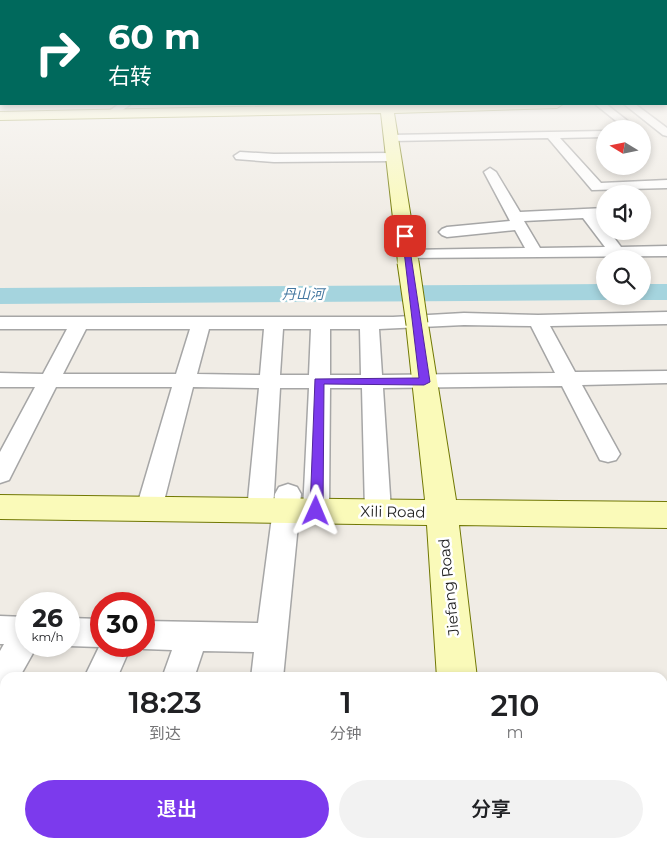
<!DOCTYPE html>
<html lang="zh">
<head>
<meta charset="utf-8">
<style>
  :root { --surface:#fff; --page:#f2f2f2; --text:#202124; --muted:#757577; --accent:#7c3aed }
  body { margin:0; font-family:Montserrat,"Noto Sans SC",sans-serif; background:var(--page); color:var(--text); height:100vh; display:flex; flex-direction:column; font-size:19px; white-space:nowrap }
  * { box-sizing:border-box; margin:0 }
  p { font-size:16px; color:var(--muted) }
  .icon { flex:none; width:28px; height:28px; fill:none; stroke:currentColor; stroke-width:2; stroke-linecap:round; stroke-linejoin:round }
  .map { position:relative; flex:1; overflow:hidden }
  .details { position:absolute; left:0px; top:672px; width:668px; height:176px; display:flex; flex-direction:column; background:var(--surface); border-radius:15px 15px 0 0; box-shadow:0 2px 8px #0003 }
  .details>* { flex:none }
  .hud { position:absolute; left:0px; top:0px; width:668px; height:105px; box-shadow:0 2px 8px #0003; background:#00695c; color:#fff; overflow:hidden }
  .needle { width:32px; rotate:280deg }
  .controls { position:absolute; left:596px; top:120px; display:grid; gap:10px }
  .controls a { display:grid; place-items:center; width:55px; height:55px; border-radius:50%; background:var(--surface); box-shadow:0 2px 8px #0003; font-size:25px }
  .speed { position:absolute; left:15px; top:592px; display:flex; gap:10px; font-size:25px; font-weight:700; text-align:center }
  .speed>* { display:grid; place-content:center; width:65px; height:65px; border-radius:50%; background:var(--surface); box-shadow:0 2px 8px #0003; line-height:1 }
  .speed small { font-size:12px; font-weight:400 }
  .speed .limit { border:8px solid #d22; background:#fff; color:#111 }
  .pin { position:absolute; display:grid; place-items:center; width:42px; height:42px; color:#fff; margin:-21px; border-radius:10px; box-shadow:0 2px 8px #0006 }
  .me { position:absolute; width:55px; margin:-28px; rotate:1deg; stroke-linejoin:round; filter:drop-shadow(0 0 4px #0008) }
  .turn { display:flex; align-items:center; gap:18px; height:105px; padding:0 25px; font-size:22px }
  .turn .icon { width:65px; height:65px; stroke-width:2.5 }
  .turn b { display:block; font-size:35px; line-height:42px }
  .eta { display:flex; justify-content:space-evenly; align-items:center; height:85px; text-align:center }
  .eta b { font-size:30px; font-weight:600; line-height:35px }
  .action { display:flex; gap:10px; margin-top:auto; padding:10px 25px }
  .action a { flex:1; height:58px; border-radius:30px; background:var(--accent); color:#fff; font-size:20px; font-weight:600; line-height:58px; text-align:center }
  .action a+a { background:var(--page); color:var(--text) }
  .map>svg:first-child { display:block }
  .park { fill:#c2fac3 }
  .lines { fill:none; stroke-linecap:round; stroke-linejoin:round }
  .river { fill:#a5d4de; fill-rule:evenodd }
  .street-casing { stroke:#a6a6a6; stroke-width:3 }
  .secondary-casing { stroke:#717804; stroke-width:2 }
  .street { fill:#fff; fill-rule:evenodd }
  .secondary { fill:#fafab9; fill-rule:evenodd }
  .secondary-bridge-casing { stroke:#717804; stroke-width:23; stroke-linecap:butt }
  .secondary-bridge { stroke:#fafab9; stroke-width:21 }
  .route { fill:#7c3aed; stroke:#51269a }
  .labels { text-anchor:middle; stroke-width:5; stroke-linejoin:round; paint-order:stroke }
  .far-water-label { font-size:14px; font-style:italic; fill:#4477a0; stroke:#fff }
  .street-label { font-size:15px; fill:#1f1f1f; stroke:#fff }
</style>
</head>
<body>
<div class="map">
<svg width="667" height="848" viewBox="0 0 667 848">
  <rect width="100%" height="100%" fill="#f0ece5"/>
  <path class="park" d="M201,104h178l1,3 -178,3z"/>
  <g class="lines">
    <path class="river" d="M605,284v12h11l-1,2 -10,2 -605,4v-16z
      M642,284h25v16h-25l-10,-2 -1,-2h11z"/>
    <defs>
      <path id="street" d="M119,104h12l-17,12h-8l-1,-2z
        M595,104h11l32,25h-12z
        M624,104h11l32,24v8l-4,-1z
        M605,131v6l-45,1 41,45 66,-3v8l-75,2 -44,-52 -157,3 -6,-3 6,-3z
        M240,152l34,2 120,-1 6,4 -6,4 -120,1 -38,-3 -2,-3z
        M490,168l6,4 24,40 85,-4v8l-8,1 8,9v5h4l12,16 46,-1v10l-266,2 -2,-3 2,-3 6,-2 118,-2 -10,-18 -68,7 -5,-2 -3,-3 3,-3 5,-2 63,-6 -26,-49zM583,218l22,29 -65,1 -16,-27z
        M667,312v12l-117,2 25,46 92,-1v12l-85,2 38,69 -4,6 -8,2 -8,-2 -38,-74 -179,2 8,123 -4,7 -9,3 -9,-3 -4,-7 -3,-123h-32l-1,123 -4,7 -9,3 -9,-3 -4,-7 6,-123h-29l-7,122 -4,7 -9,3 -9,-3 -4,-7 12,-122 -66,-1 -31,122 -4,7 -9,3 -9,-3 -4,-7 36,-122h-116l-47,93 -9,3v-31l35,-65h-35v-14l43,1 24,-45h-67v-12h393l71,-4 74,2zM464,325l67,1 24,47 -173,2 -3,-46zM86,329h104l-14,45h-113zM209,329h55l-4,46 -63,-1zM283,329h28l-2,46h-29zM330,329h30l1,46h-31z
        M288,484l9,3 4,7 -18,184h-32l3,-26 -51,-1 -9,27h-32l10,-28 -28,-1 -8,-3h8v-25l114,2 17,-129 4,-7z
        M0,616l26,1v29h11l-18,32h-14v16l-5,2v-45l4,-7h-4z
        M69,618l32,1v27h30l-14,32h-33l15,-31 -30,-1z
        M5,829v15h30l-1,4h-34v-13z
        M99,844h39l-1,4h-39z
        M209,844h38l-1,4h-38z"/>
      <path id="secondary" d="M666,98h1v6h-1z
        M380,104h183l-6,4 -163,5 24,149 -3,4 -7,2 -7,-2 -3,-4 -17,-149 -381,7v-8z
        M417,317l8,2 3,5 28,176 211,2v26l-208,-3 18,153h-40l-10,-153 -427,-6v-24l425,5 -19,-176 3,-5z
        M450,844h48v4h-48z"/>
    </defs>
    <use href="#street" class="street-casing"/>
    <use href="#secondary" class="secondary-casing"/>
    <use href="#street" class="street"/>
    <use href="#secondary" class="secondary"/>
    <defs>
      <path id="secondary-bridge" d="M408,262l9,62"/>
    </defs>
    <use href="#secondary-bridge" class="secondary-bridge-casing"/>
    <use href="#secondary-bridge" class="secondary-bridge"/>
  </g>
  <linearGradient id="sky" x2="0" y2="1"><stop stop-color="#8dc1e4"/><stop offset="0.45" stop-color="#f8f6f3"/><stop offset="1" stop-color="#f8f6f3" stop-opacity="0"/></linearGradient>
  <rect width="667" height="216" fill="url(#sky)"/>
  <path class="route" d="M402,234l6,2 22,146 -6,3 -100,-1 -1,127 -2,4 -5,1 -4,-1 -2,-4 5,-132 104,-1z"/>
  <g class="labels">
    <g class="far-water-label">
      <text x="303" y="299">丹山河</text>
    </g>
    <g class="street-label">
      <text transform="translate(393 512) rotate(1)" y="5">Xili Road</text>
      <text transform="translate(449 587) rotate(-96)" y="5">Jiefang Road</text>
    </g>
  </g>
</svg>
<div class="controls">
<a><svg class="needle" viewBox="-14 -14 28 28"><path d="M0-13l5 13h-10z" fill="#e53935"/><path d="M0 13l5-13h-10z" fill="#757577"/></svg></a>
<a><svg class="icon" aria-label="sound" viewBox="0 0 24 24"><path d="M4 9h4l5-4v14l-5-4H4zM17 9q2 3 0 6"/></svg></a>
<a><svg class="icon" aria-label="search" viewBox="0 0 24 24"><circle cx="10" cy="10" r="6"/><path d="M15 15l6 6"/></svg></a>
</div>
<div class="speed"><div>26<small>km/h</small></div><div class="limit">30</div></div>
<div class="pin" style="left:405px;top:236px;background:#d93025"><svg class="icon" aria-label="arrive" viewBox="0 0 24 24"><path d="M6 21V4h12l-3 4 3 4H6"/></svg></div>
<svg class="me" style="left:316px;top:511px" viewBox="-20 -20 40 40"><path d="M0-17L14 15 0 8-14 15z" fill="#7c3aed" stroke="#fff" stroke-width="4"/></svg>
<div class="hud">
<div class="turn"><svg class="icon" aria-label="right" viewBox="0 0 24 24"><path d="M7 20v-9h11M14 6l5 5-5 5"/></svg><div><b>60 m</b>右转</div></div>
</div>
<section class="details">
<div class="eta">
<div><b>18:23</b><p>到达</p></div>
<div><b>1</b><p>分钟</p></div>
<div><b>210</b><p>m</p></div>
</div>
<div class="action"><a>退出</a><a>分享</a></div>
</section>
</div>
</body>
</html>
